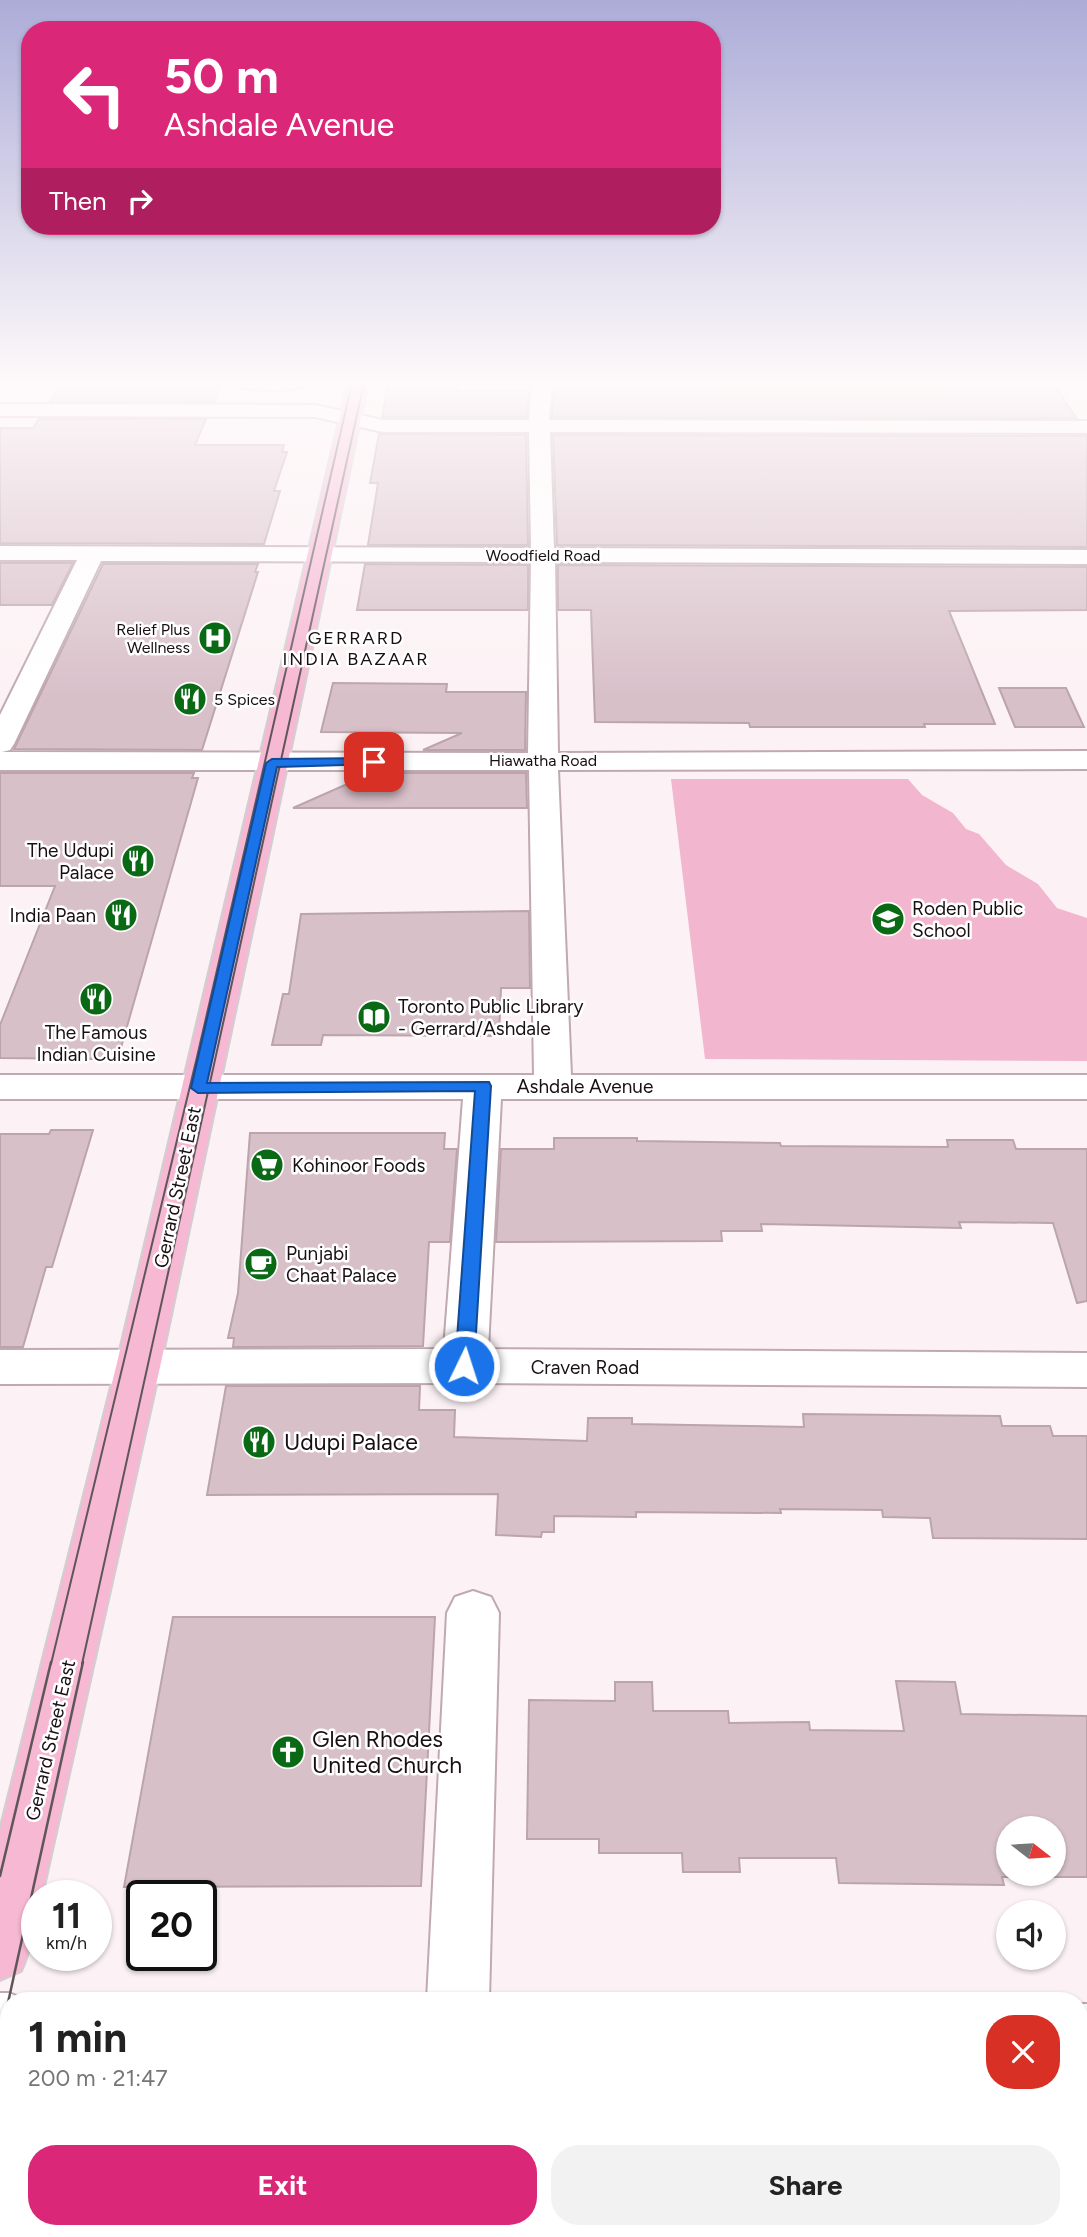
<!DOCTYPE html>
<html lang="en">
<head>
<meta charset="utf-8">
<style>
  :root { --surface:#fff; --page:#f2f2f2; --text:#222; --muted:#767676; --accent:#db2777 }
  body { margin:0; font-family:Figtree,sans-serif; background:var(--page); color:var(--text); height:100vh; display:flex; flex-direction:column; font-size:26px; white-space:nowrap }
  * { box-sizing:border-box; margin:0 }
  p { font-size:23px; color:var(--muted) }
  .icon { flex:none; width:38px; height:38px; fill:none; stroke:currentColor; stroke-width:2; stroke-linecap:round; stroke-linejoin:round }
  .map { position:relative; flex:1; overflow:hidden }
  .sheet { position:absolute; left:0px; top:1992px; width:1088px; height:247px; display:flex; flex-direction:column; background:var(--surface); border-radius:28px 28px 0 0; box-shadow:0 2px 5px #0004 }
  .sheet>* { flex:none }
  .top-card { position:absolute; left:21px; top:21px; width:700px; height:214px; border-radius:28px; box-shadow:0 2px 5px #0004; background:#db2777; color:#fff; overflow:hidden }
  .needle { width:46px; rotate:107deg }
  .controls { position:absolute; left:996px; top:1816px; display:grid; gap:14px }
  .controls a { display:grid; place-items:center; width:70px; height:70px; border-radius:50%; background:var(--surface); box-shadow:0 2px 5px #0004; font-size:35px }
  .speed { position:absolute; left:21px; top:1880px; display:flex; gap:14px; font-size:35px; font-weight:700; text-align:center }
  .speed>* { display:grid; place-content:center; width:91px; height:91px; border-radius:50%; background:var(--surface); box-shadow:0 2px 5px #0004; line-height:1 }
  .speed small { font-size:18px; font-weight:400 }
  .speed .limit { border:4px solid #111; border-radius:10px; background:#fff; color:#111 }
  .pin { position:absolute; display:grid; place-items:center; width:60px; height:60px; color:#fff; margin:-30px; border-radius:14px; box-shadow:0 4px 10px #0006 }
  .me { position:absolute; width:77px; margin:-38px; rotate:4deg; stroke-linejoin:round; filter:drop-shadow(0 0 5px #0008) }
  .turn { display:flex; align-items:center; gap:24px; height:147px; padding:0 28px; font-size:32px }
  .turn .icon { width:91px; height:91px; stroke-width:2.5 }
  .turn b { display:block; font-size:49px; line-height:60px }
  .then { display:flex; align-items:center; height:66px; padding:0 28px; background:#0003; gap:14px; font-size:26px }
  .round { display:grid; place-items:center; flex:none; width:74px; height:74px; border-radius:28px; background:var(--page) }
  .head { display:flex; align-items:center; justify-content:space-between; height:119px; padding:0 28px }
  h1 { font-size:42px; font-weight:700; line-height:52px }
  .action { display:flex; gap:14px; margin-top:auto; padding:14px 28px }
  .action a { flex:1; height:80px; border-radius:28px; background:var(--accent); color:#fff; font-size:28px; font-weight:700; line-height:80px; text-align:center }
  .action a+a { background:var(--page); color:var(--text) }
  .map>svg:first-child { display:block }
  .green { fill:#f2b7ce }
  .building { fill:#d8c0c9; stroke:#bba4ac; stroke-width:2; fill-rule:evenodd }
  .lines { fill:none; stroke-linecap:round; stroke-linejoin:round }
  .minor-casing { stroke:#c0a9b1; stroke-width:4 }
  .major-casing { stroke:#d1cfd0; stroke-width:4 }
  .minor { fill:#fff; fill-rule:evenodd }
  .major { fill:#f7b8d3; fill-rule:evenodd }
  .tram-far1 { stroke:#5f5659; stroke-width:2 }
  .tram { stroke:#5f5659; stroke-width:2.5 }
  .route { fill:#1a73e8; stroke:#114b97; stroke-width:2 }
  .labels { text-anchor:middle; stroke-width:5; stroke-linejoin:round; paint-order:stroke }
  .far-street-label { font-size:16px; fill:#180f13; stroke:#fff }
  .far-poi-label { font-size:16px; fill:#180f13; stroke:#fff; text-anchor:end }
  .far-neighbourhood-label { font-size:18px; letter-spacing:2px; fill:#180f13; stroke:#fff }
  .poi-label { font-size:19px; fill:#180f13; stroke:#fff; text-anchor:start }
  .street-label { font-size:19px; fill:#180f13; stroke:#fff }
  .near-poi-label { font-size:23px; fill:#180f13; stroke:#fff; text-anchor:start }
</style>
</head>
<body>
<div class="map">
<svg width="1087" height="2237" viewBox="0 0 1087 2237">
  <rect width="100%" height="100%" fill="#fcf2f5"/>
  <path class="green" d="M671,779h237l14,16 31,18 13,16 13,5 27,31 32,19 19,24 30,10v143l-382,-2z"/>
  <path class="building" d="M62,383h160l-8,19h-164z
    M388,383h70l-1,8h72l-2,26h-145z
    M554,387l503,1 19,30 -524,-1z
    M39,419h167l-11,26h89l-2,7h5l-13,39h6l-16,53 -264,-1v-115h33z
    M379,434l147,1 2,110h-160l10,-62h-8z
    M553,435l534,1v111l-530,-2z
    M0,563h73l-21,42h-52z
    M103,564h155l-3,8h3l-56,178 -188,-1z
    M365,564l163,1v45h-171z
    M558,565l529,2v43l-138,1 46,113h-71l1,3h-175l-1,-4 -154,-1 -4,-112h-33z
    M333,683l114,1 -1,8h80l-1,58h-102l39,-17 -141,-1z
    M999,688h67l18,39h-69z
    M0,773h194l-2,5h6l-78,273 -20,8 -100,-1v-33l55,-139h-55z
    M372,773h154l1,35h-234z
    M529,911l1,77h-29l-2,48 -176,-1 -2,10h-49l11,-51h6l12,-80z
    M51,1130h42l-41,137h-6l-23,80h-23v-213h49z
    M250,1133h195l-1,16h13l-7,93h-21l-6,104 -190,1 1,-9h-6l10,-45z
    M554,1138h83v3l143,2 1,3 167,1 -1,-7h66l3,9h71v152l-10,2 -24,-80 -94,-1 2,6 -200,-4 1,7h-41l1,10 -226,1 5,-93h53z
    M226,1386h194l-1,24h36l-1,27 133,4 1,-23h44v6l172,3 -1,-13 197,2 2,10h48l3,10h34v103l-154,-1 -3,-20 -47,-1 -1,-7 -102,-1 1,4 -145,-1v5l-82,-1v16h-12l-1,5 -45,-2 2,-41 -291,1z
    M173,1617h262l-14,269 -297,1z
    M896,1681l59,1 6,32 126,2v161h-85l2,8 -165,-2 -3,-25h-97l1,14h-57l-1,-19h-83v-14h-72l2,-139 86,1v-19h37l1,29h75l1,12 80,-1 1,8 94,1zM1008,1829h46v45h-46z"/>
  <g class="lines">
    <defs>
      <path id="minor" d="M232,383h79c-8,9 -71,9 -79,0z
        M532,383h20l-3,37 538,1v12l-537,-1 4,116 533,2v14l-532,-2 3,191 529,-2v18l-529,1 13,305h516v24h-586l-13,250 599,4v34l-622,-4 -465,1v-34l444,-1 19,-250h-463v-24h534l-5,-305h-529v-55l77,-155h-77v-14l531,2 -2,-116h-146l-68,-15 -315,-1v-12l315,1 68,15h146zM101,561l430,1 -3,191 -526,-1 8,-2 4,-6z
        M473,1591l18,6 8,16 -10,387h-62l20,-387 8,-16z
        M0,1993h9l17,7h-17v55h-9z
        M1080,2004h7v62h-7z
        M416,2230h68l-1,7h-68z"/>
      <path id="major" d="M348,383h20l-208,984 -118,528h-5c0,28 -5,51 -16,76l-21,9v-150l116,-463z"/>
    </defs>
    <use href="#minor" class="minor-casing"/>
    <use href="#major" class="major-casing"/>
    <use href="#minor" class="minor"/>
    <use href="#major" class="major"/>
    <path class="tram-far1" d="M51,1664l146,-607 155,-674
      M82,1664l282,-1281"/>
    <path class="tram" d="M0,1876l51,-214
      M0,2039l83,-377"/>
  </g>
  <linearGradient id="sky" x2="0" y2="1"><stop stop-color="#acacd8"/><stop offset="0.55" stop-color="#fef9fa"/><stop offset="1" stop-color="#fef9fa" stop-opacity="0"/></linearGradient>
  <rect width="1087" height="696" fill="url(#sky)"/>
  <path class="route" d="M374,758l4,1v5l-101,3 -70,316 282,-1 2,4 -17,280 -3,5h-13l-3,-5 20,-275 -277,2 -7,-5 75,-325 6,-4z"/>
  <defs>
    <symbol id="hospital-disc" viewBox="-11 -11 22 22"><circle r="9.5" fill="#096914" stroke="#fff"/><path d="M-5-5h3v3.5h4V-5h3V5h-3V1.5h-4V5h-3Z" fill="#fff"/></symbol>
    <symbol id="restaurant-disc" viewBox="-11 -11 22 22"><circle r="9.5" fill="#096914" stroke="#fff"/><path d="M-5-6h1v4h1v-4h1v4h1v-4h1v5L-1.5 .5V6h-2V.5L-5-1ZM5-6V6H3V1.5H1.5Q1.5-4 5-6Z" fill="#fff"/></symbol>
    <symbol id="school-disc" viewBox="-11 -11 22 22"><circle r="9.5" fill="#096914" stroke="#fff"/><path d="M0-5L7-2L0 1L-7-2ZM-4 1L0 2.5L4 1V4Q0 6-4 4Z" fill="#fff"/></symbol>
    <symbol id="library-disc" viewBox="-11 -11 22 22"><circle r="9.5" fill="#096914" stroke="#fff"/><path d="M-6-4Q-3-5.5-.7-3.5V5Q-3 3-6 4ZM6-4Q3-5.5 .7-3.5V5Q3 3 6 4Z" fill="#fff"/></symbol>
    <symbol id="supermarket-disc" viewBox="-11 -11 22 22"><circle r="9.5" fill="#096914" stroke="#fff"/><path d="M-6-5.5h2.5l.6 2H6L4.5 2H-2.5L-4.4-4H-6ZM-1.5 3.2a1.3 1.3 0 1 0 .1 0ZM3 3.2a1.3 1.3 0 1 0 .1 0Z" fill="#fff"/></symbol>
    <symbol id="cafe-disc" viewBox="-11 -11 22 22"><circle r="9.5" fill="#096914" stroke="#fff"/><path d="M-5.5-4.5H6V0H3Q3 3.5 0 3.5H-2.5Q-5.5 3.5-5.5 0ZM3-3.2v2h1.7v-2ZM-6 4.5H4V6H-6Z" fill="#fff"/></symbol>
    <symbol id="church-disc" viewBox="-11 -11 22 22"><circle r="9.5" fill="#096914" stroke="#fff"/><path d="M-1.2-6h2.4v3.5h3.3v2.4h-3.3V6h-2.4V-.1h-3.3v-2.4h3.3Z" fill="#fff"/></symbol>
  </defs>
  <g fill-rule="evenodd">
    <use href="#hospital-disc" x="196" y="619" width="38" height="38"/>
    <use href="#restaurant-disc" x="171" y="680" width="38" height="38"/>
    <use href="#restaurant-disc" x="119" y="842" width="38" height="38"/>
    <use href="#restaurant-disc" x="102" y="896" width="38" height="38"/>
    <use href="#school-disc" x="869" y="900" width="38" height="38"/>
    <use href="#restaurant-disc" x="77" y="980" width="38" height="38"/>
    <use href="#library-disc" x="355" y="998" width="38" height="38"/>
    <use href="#supermarket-disc" x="248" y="1146" width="38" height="38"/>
    <use href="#cafe-disc" x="242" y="1245" width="38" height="38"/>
    <use href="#restaurant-disc" x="240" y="1423" width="38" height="38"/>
    <use href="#church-disc" x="269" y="1733" width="38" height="38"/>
  </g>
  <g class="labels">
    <g class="far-street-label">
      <text x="543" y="561">Woodfield Road</text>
      <text x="543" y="766">Hiawatha Road</text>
    </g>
    <g class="far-poi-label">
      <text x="190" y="635">Relief Plus<tspan x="190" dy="18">Wellness</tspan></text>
      <text x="214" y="705" text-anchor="start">5 Spices</text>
    </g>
    <g class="far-neighbourhood-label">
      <text x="356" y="644">GERRARD<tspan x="356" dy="21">INDIA BAZAAR</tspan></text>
    </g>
    <g class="poi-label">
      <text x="114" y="857" text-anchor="end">The Udupi<tspan x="114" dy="22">Palace</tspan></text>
      <text x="912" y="915">Roden Public<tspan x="912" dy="22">School</tspan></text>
      <text x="96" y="922" text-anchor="end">India Paan</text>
      <text x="398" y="1013">Toronto Public Library<tspan x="398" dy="22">- Gerrard/Ashdale</tspan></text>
      <text x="96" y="1039" text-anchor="middle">The Famous<tspan x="96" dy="22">Indian Cuisine</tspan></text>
      <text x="292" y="1172">Kohinoor Foods</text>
      <text x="286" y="1260">Punjabi<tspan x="286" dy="22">Chaat Palace</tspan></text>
    </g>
    <g class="street-label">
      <text x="585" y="1093">Ashdale Avenue</text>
      <text transform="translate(177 1187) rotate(-78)" y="7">Gerrard Street East</text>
      <text x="585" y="1374">Craven Road</text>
      <text transform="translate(50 1740) rotate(-77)" y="7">Gerrard Street East</text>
    </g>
    <g class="near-poi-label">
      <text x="284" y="1450">Udupi Palace</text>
      <text x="312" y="1747">Glen Rhodes<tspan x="312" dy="26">United Church</tspan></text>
    </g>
  </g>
</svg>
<div class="controls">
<a><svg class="needle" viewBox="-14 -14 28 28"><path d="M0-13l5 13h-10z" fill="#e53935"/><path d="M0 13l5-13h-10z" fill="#767676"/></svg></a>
<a><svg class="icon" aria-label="sound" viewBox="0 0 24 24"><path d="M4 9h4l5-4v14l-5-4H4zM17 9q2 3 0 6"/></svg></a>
</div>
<div class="speed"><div>11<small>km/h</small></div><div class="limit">20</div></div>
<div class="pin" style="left:374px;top:762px;background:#d93025"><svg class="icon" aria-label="arrive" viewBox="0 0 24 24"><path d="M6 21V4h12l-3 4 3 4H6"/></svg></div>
<svg class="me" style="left:464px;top:1366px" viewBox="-20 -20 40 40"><circle r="17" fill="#1a73e8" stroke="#fff" stroke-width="3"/><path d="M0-11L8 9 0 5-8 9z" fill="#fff"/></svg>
<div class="top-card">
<div class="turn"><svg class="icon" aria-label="left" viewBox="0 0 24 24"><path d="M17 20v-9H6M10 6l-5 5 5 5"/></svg><div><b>50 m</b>Ashdale Avenue</div></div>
<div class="then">Then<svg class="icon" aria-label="right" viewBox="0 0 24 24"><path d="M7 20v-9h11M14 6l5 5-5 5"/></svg></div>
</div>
<section class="sheet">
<div class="head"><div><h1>1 min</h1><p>200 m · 21:47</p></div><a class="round" style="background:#d93025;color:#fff"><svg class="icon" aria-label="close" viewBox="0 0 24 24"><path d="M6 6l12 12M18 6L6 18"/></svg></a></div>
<div class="action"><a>Exit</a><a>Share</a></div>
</section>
</div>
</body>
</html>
